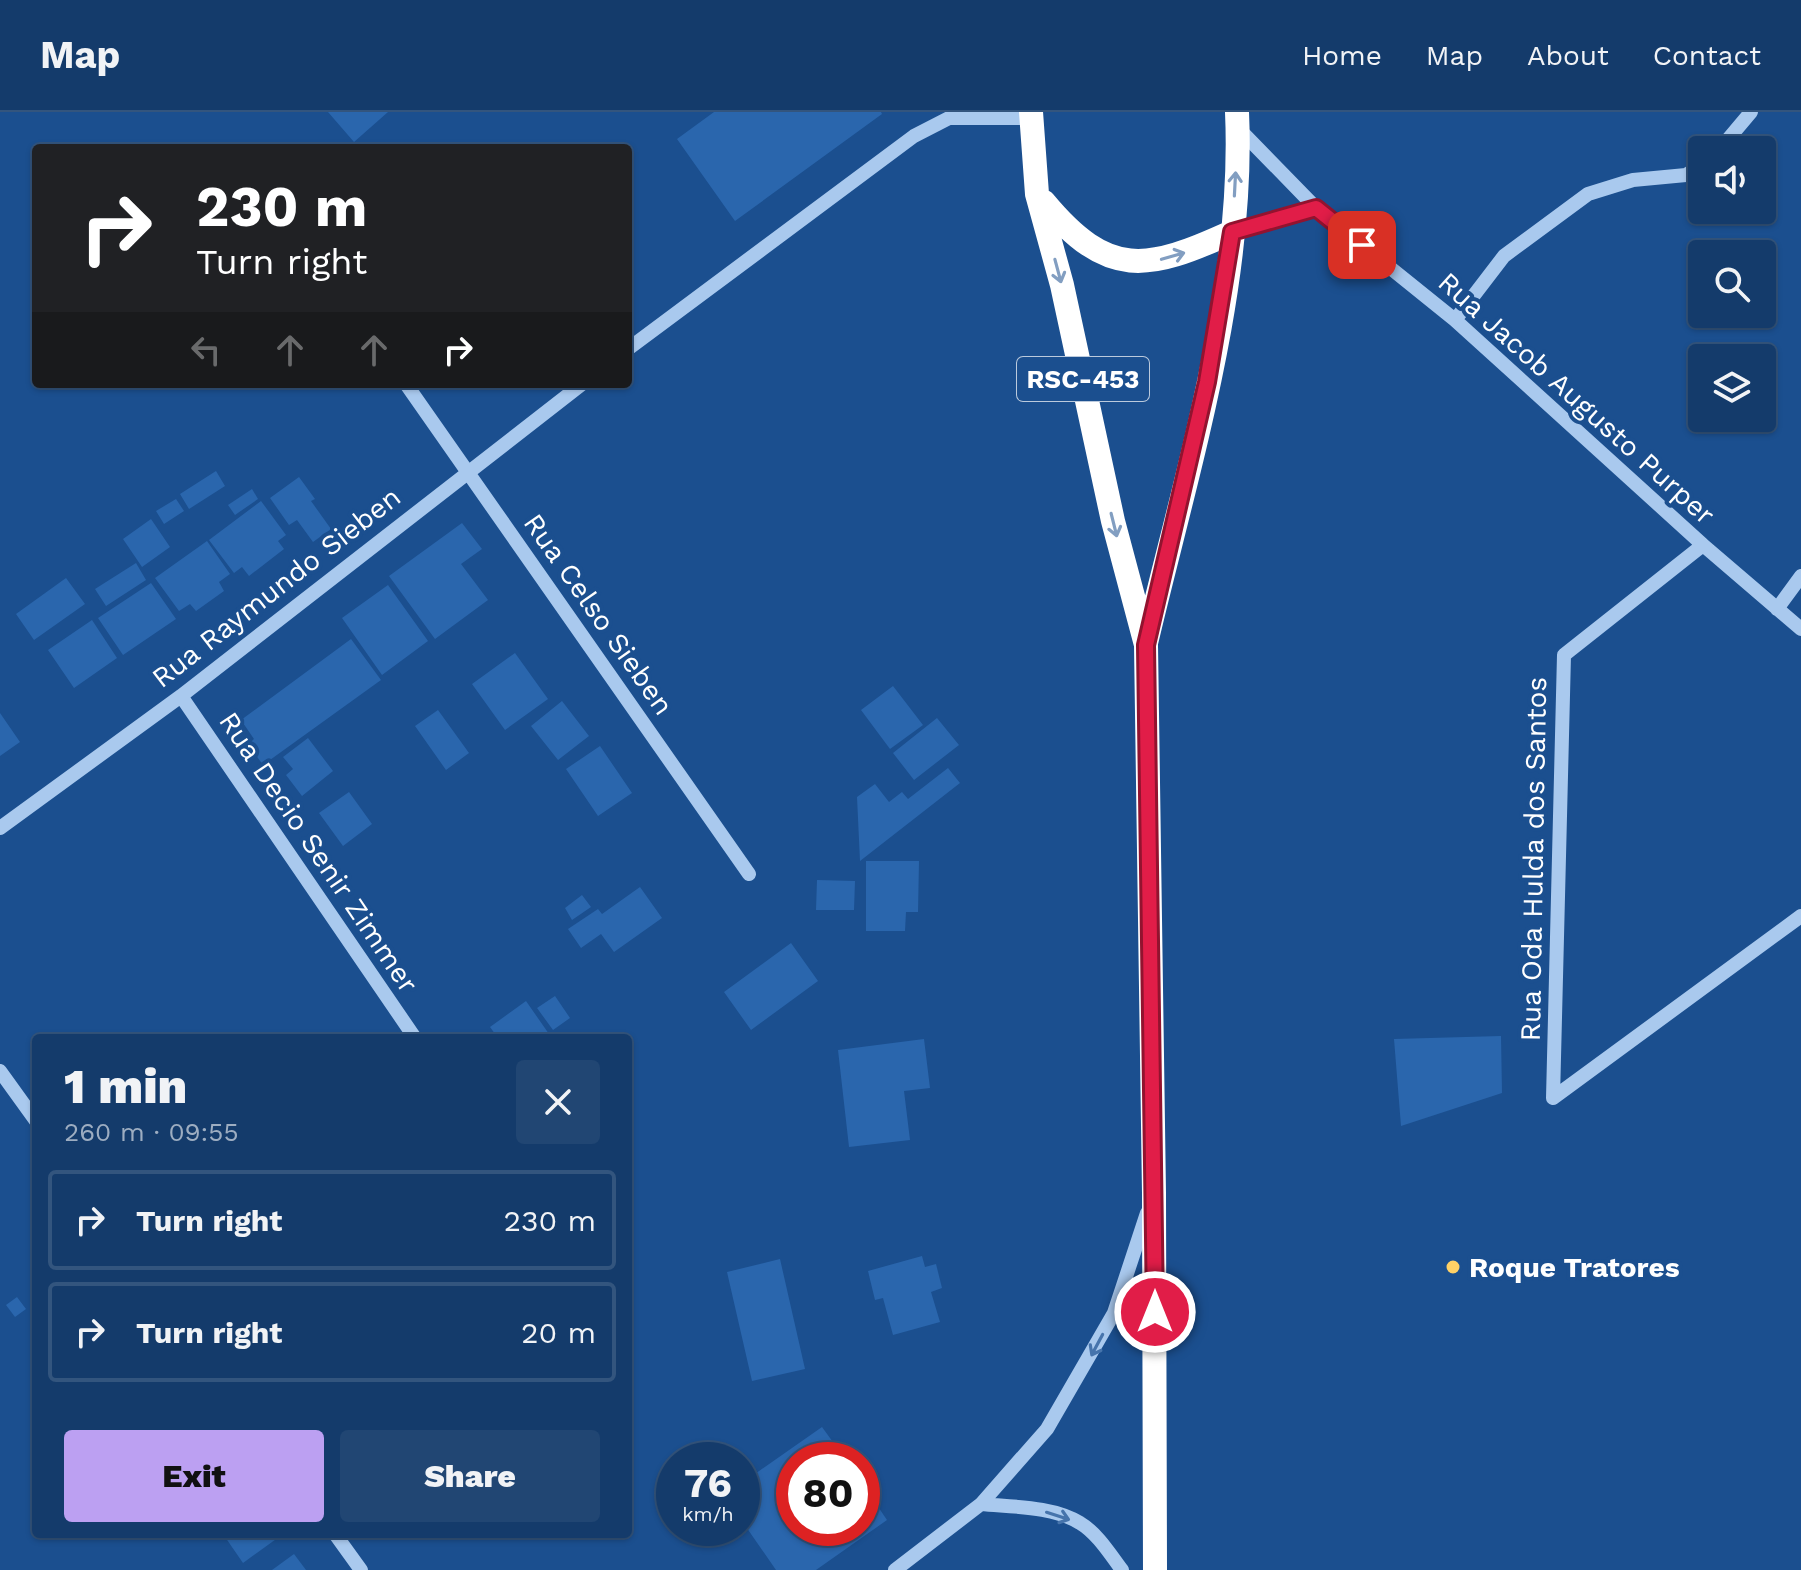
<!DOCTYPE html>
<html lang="en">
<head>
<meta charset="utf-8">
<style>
  :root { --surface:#143b6b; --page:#214673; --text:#f1f3f6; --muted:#9dadc1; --line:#33557e; --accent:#bca0f2 }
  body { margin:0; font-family:"Work Sans",sans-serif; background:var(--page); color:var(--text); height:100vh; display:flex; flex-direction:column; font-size:30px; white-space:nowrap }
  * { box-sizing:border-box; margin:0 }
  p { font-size:26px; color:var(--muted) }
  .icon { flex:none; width:44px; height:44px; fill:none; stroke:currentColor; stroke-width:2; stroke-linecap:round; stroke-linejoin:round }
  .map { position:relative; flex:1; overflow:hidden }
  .details { position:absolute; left:32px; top:922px; width:600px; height:504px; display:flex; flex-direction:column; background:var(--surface); border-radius:8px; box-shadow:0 2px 6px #0004,0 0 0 2px var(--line) }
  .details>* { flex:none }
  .guide { position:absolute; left:32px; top:32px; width:600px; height:244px; border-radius:8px; box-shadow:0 2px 6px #0004,0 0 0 2px var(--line); background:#202124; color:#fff; overflow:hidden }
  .buttons { position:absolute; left:1688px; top:24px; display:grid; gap:16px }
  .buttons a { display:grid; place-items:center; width:88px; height:88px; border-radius:8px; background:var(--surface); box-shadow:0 2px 6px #0004,0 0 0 2px var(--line); font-size:40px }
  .speed { position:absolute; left:656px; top:1330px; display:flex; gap:16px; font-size:40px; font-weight:700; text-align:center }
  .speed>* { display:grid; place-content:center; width:104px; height:104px; border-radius:50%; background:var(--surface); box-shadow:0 2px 6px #0004,0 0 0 2px var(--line); line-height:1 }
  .speed small { font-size:20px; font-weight:400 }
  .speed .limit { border:12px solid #d22; background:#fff; color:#111 }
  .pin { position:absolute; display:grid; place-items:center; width:68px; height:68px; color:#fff; margin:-34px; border-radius:16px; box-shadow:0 4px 12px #0006 }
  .me { position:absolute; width:88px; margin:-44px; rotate:0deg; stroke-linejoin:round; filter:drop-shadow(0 0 6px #0008) }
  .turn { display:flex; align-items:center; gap:28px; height:168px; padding:0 32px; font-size:36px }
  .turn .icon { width:104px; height:104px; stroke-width:2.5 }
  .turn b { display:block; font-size:56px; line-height:68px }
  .lanes { display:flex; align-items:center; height:76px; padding:0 32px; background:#0003; justify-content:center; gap:40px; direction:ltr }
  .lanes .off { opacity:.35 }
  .round { display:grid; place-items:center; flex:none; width:84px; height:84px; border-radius:8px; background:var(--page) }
  .head { display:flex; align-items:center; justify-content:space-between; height:136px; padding:0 32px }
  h1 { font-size:48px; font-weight:800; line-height:60px }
  .primary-button { display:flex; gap:16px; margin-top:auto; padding:16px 32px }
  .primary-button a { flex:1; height:92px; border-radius:8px; background:var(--accent); color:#111; font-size:32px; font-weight:800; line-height:92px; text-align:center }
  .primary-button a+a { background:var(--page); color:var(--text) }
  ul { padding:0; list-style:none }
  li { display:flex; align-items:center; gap:24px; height:100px; margin:0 16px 12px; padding:0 16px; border:4px solid var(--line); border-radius:8px }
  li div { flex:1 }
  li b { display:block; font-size:30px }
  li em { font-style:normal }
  header { display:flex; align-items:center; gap:48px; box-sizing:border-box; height:112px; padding:0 40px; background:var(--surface); border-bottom:2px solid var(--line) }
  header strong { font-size:38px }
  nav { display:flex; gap:44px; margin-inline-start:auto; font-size:28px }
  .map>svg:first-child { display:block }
  .building { fill:#2a66ad }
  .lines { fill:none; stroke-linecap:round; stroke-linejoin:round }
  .minor { stroke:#a9c9ee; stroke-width:14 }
  .highway { stroke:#fff; stroke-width:24 }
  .oneway { stroke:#829ec1 }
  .oneway2 { stroke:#4674ac }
  .route-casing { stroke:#92132f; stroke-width:20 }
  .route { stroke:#e11d48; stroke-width:14 }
  .poi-dot { fill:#ffd166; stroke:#1b4f8f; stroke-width:3 }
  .labels { text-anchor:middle; stroke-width:8; stroke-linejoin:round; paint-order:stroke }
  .shield { fill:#1b4f8f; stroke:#bbcadd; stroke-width:2 }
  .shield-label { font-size:26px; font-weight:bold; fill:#fff }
  .street-label { font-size:28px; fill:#fff; stroke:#1b4f8f }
  .poi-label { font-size:28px; font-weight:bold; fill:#fff; stroke:#1b4f8f; text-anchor:start }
</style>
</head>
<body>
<header>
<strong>Map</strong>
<nav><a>Home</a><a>Map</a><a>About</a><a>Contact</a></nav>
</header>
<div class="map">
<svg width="1801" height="1458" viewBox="0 0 1801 1458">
  <rect width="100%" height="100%" fill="#1b4f8f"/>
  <path class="building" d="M328,0h60l-34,30z
    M714,0h167l1,2 -147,107 -58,-82z
    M216,359l9,15 -36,23 -9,-15z
    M299,365l16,22 -4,2 20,28 -18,13 -16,-22 -8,5 -19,-27z
    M252,377l6,10 -23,16 -7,-10z
    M176,387l8,12 -20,13 -8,-13z
    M261,389l25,34 -8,6 6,8 -35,27 -7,-9 -8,6 -25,-33z
    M151,407l19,28 -28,20 -19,-28z
    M462,411l20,26 -21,15 27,36 -53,39 -46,-63z
    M207,429l23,33 -11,8 5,9 -28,20 -6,-7 -11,7 -24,-33z
    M136,451l10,17 -40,26 -11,-17z
    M66,466l19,26 -51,36 -18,-26z
    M151,471l25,36 -53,36 -25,-37z
    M388,473l40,56 -46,34 -40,-57z
    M92,508l25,38 -43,30 -26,-38z
    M351,527l30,41 -118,85 -15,-21 6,-5 -13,-19z
    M515,541l33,46 -43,31 -33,-46z
    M893,574l30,39 -33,24 -29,-39z
    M562,589l27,35 -31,24 -27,-34z
    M438,598l31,43 -23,17 -31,-44z
    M0,601l20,29 -20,14z
    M937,606l22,27 -45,35 -21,-27z
    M308,626l25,33 -31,25 -16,-21 7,-6 -10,-12z
    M600,634l32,47 -34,23 -32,-47z
    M948,656l12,15 -100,78 -3,-64 18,-13 14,18 13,-10 6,7z
    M349,680l23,32 -29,22 -24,-33z
    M866,749h53l-1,51h-12l-1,19h-39z
    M817,768l38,1 -1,29h-38z
    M640,775l22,31 -48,34 -13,-18 -20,14 -13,-19 30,-20 4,5z
    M582,783l9,12 -19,13 -7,-12z
    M791,831l27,38 -67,49 -27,-38z
    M555,884l15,22 -17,12 -16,-22z
    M526,889l23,33 -5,4h-46l-8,-11z
    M1501,924l1,57 -101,33 -7,-87z
    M924,927l6,49 -26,3 6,49 -61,7 -11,-97z
    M922,1144l3,11 11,-3 6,24 -11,4 9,30 -47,13 -10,-37 -8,2 -7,-29z
    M780,1147l25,110 -53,12 -25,-109z
    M17,1185l9,12 -11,8 -9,-12z
    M822,1315l24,33h-52v68h68v-45l25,37 -71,50h-40l-34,-49v-38z
    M223,1422h53l3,3 -36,26z
    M294,1442l12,16h-34z"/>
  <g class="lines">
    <path class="minor" d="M1238,16l78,80 139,112 248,225 98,84
      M1719,38l32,-38
      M1232,120l84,-24
      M1455,208l49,-64 84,-62 45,-14 53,-5 16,-10
      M628,237l286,-213 35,-18h81
      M406,272l343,490
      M1777,497l24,-33
      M181,584l234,342
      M0,716l181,-132 401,-312
      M0,959l36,50
      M1553,986l11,-443 139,-110
      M1553,986l248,-182
      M981,1392c31,3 72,2 99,19 17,10 30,31 42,47
      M335,1422l26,36
      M895,1458l86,-66 66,-75 67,-116 33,-100"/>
    <path class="highway" d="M1031,0l6,82 25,91 51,236 33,124 8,548 1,377
      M1044,90c64,77 103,69 188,30
      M1146,531c40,-170 99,-355 91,-531"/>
  </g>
  <defs><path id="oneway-shaft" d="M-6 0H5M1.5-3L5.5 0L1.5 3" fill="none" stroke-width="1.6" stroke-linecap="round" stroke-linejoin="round" transform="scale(2)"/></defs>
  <g class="oneway">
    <use href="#oneway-shaft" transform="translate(1235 72) rotate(-87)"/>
    <use href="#oneway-shaft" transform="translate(1173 144) rotate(-16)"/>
    <use href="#oneway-shaft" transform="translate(1058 159) rotate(75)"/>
    <use href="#oneway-shaft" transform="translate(1114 413) rotate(76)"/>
  </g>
  <g class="oneway2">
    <use href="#oneway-shaft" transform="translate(1097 1233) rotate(118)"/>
    <use href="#oneway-shaft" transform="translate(1058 1404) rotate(18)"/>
  </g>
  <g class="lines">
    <defs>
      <path id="route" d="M1155,1200l-9,-667 61,-263 25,-150 84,-24 46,37"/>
    </defs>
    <use href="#route" class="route-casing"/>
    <use href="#route" class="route"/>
  </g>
  <circle class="poi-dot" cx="1453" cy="1155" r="8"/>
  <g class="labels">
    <rect class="shield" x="1017" y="245" width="132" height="44" rx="6"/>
    <g class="shield-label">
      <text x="1083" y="276">RSC-453</text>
    </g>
    <g class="street-label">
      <text transform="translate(1577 286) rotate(42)" y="10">Rua Jacob Augusto Purper</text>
      <text transform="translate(276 475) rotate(-38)" y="10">Rua Raymundo Sieben</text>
      <text transform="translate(599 502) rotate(55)" y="10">Rua Celso Sieben</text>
      <text transform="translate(319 740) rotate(56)" y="10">Rua Decio Senir Zimmer</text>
      <text transform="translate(1533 747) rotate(-89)" y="10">Rua Oda Hulda dos Santos</text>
    </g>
    <g class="poi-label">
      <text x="1469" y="1165">Roque Tratores</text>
    </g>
  </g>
</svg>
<div class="buttons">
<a><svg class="icon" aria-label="sound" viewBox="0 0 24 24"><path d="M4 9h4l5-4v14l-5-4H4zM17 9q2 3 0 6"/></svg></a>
<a><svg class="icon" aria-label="search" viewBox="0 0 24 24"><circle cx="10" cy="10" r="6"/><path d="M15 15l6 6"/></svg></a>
<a><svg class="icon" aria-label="layers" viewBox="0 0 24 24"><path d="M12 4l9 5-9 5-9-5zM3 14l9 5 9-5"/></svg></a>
</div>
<div class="speed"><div>76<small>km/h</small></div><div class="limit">80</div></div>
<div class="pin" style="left:1362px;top:133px;background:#d93025"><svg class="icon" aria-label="arrive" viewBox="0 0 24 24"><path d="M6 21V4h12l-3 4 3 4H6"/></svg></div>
<svg class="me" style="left:1155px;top:1200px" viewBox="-20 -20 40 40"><circle r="17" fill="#e11d48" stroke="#fff" stroke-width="3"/><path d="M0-11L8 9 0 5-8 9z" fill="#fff"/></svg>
<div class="guide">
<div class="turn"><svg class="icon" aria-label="right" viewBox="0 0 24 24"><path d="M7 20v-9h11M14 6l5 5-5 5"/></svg><div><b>230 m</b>Turn right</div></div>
<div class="lanes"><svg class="icon off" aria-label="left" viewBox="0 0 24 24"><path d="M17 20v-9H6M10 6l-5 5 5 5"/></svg><svg class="icon off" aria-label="ahead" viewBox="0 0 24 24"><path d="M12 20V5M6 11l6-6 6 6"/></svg><svg class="icon off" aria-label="ahead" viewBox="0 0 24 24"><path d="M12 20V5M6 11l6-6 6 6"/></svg><svg class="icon" aria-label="right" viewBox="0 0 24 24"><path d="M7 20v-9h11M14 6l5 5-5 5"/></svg></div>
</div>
<section class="details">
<div class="head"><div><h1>1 min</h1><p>260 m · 09:55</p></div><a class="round"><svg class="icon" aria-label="close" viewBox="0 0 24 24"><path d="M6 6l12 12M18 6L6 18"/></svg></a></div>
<ul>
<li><svg class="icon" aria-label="right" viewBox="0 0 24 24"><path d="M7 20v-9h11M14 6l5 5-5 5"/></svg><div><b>Turn right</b></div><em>230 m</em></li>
<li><svg class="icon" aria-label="right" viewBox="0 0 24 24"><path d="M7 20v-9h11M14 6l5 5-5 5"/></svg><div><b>Turn right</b></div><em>20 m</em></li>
</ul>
<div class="primary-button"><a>Exit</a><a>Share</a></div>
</section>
</div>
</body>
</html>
